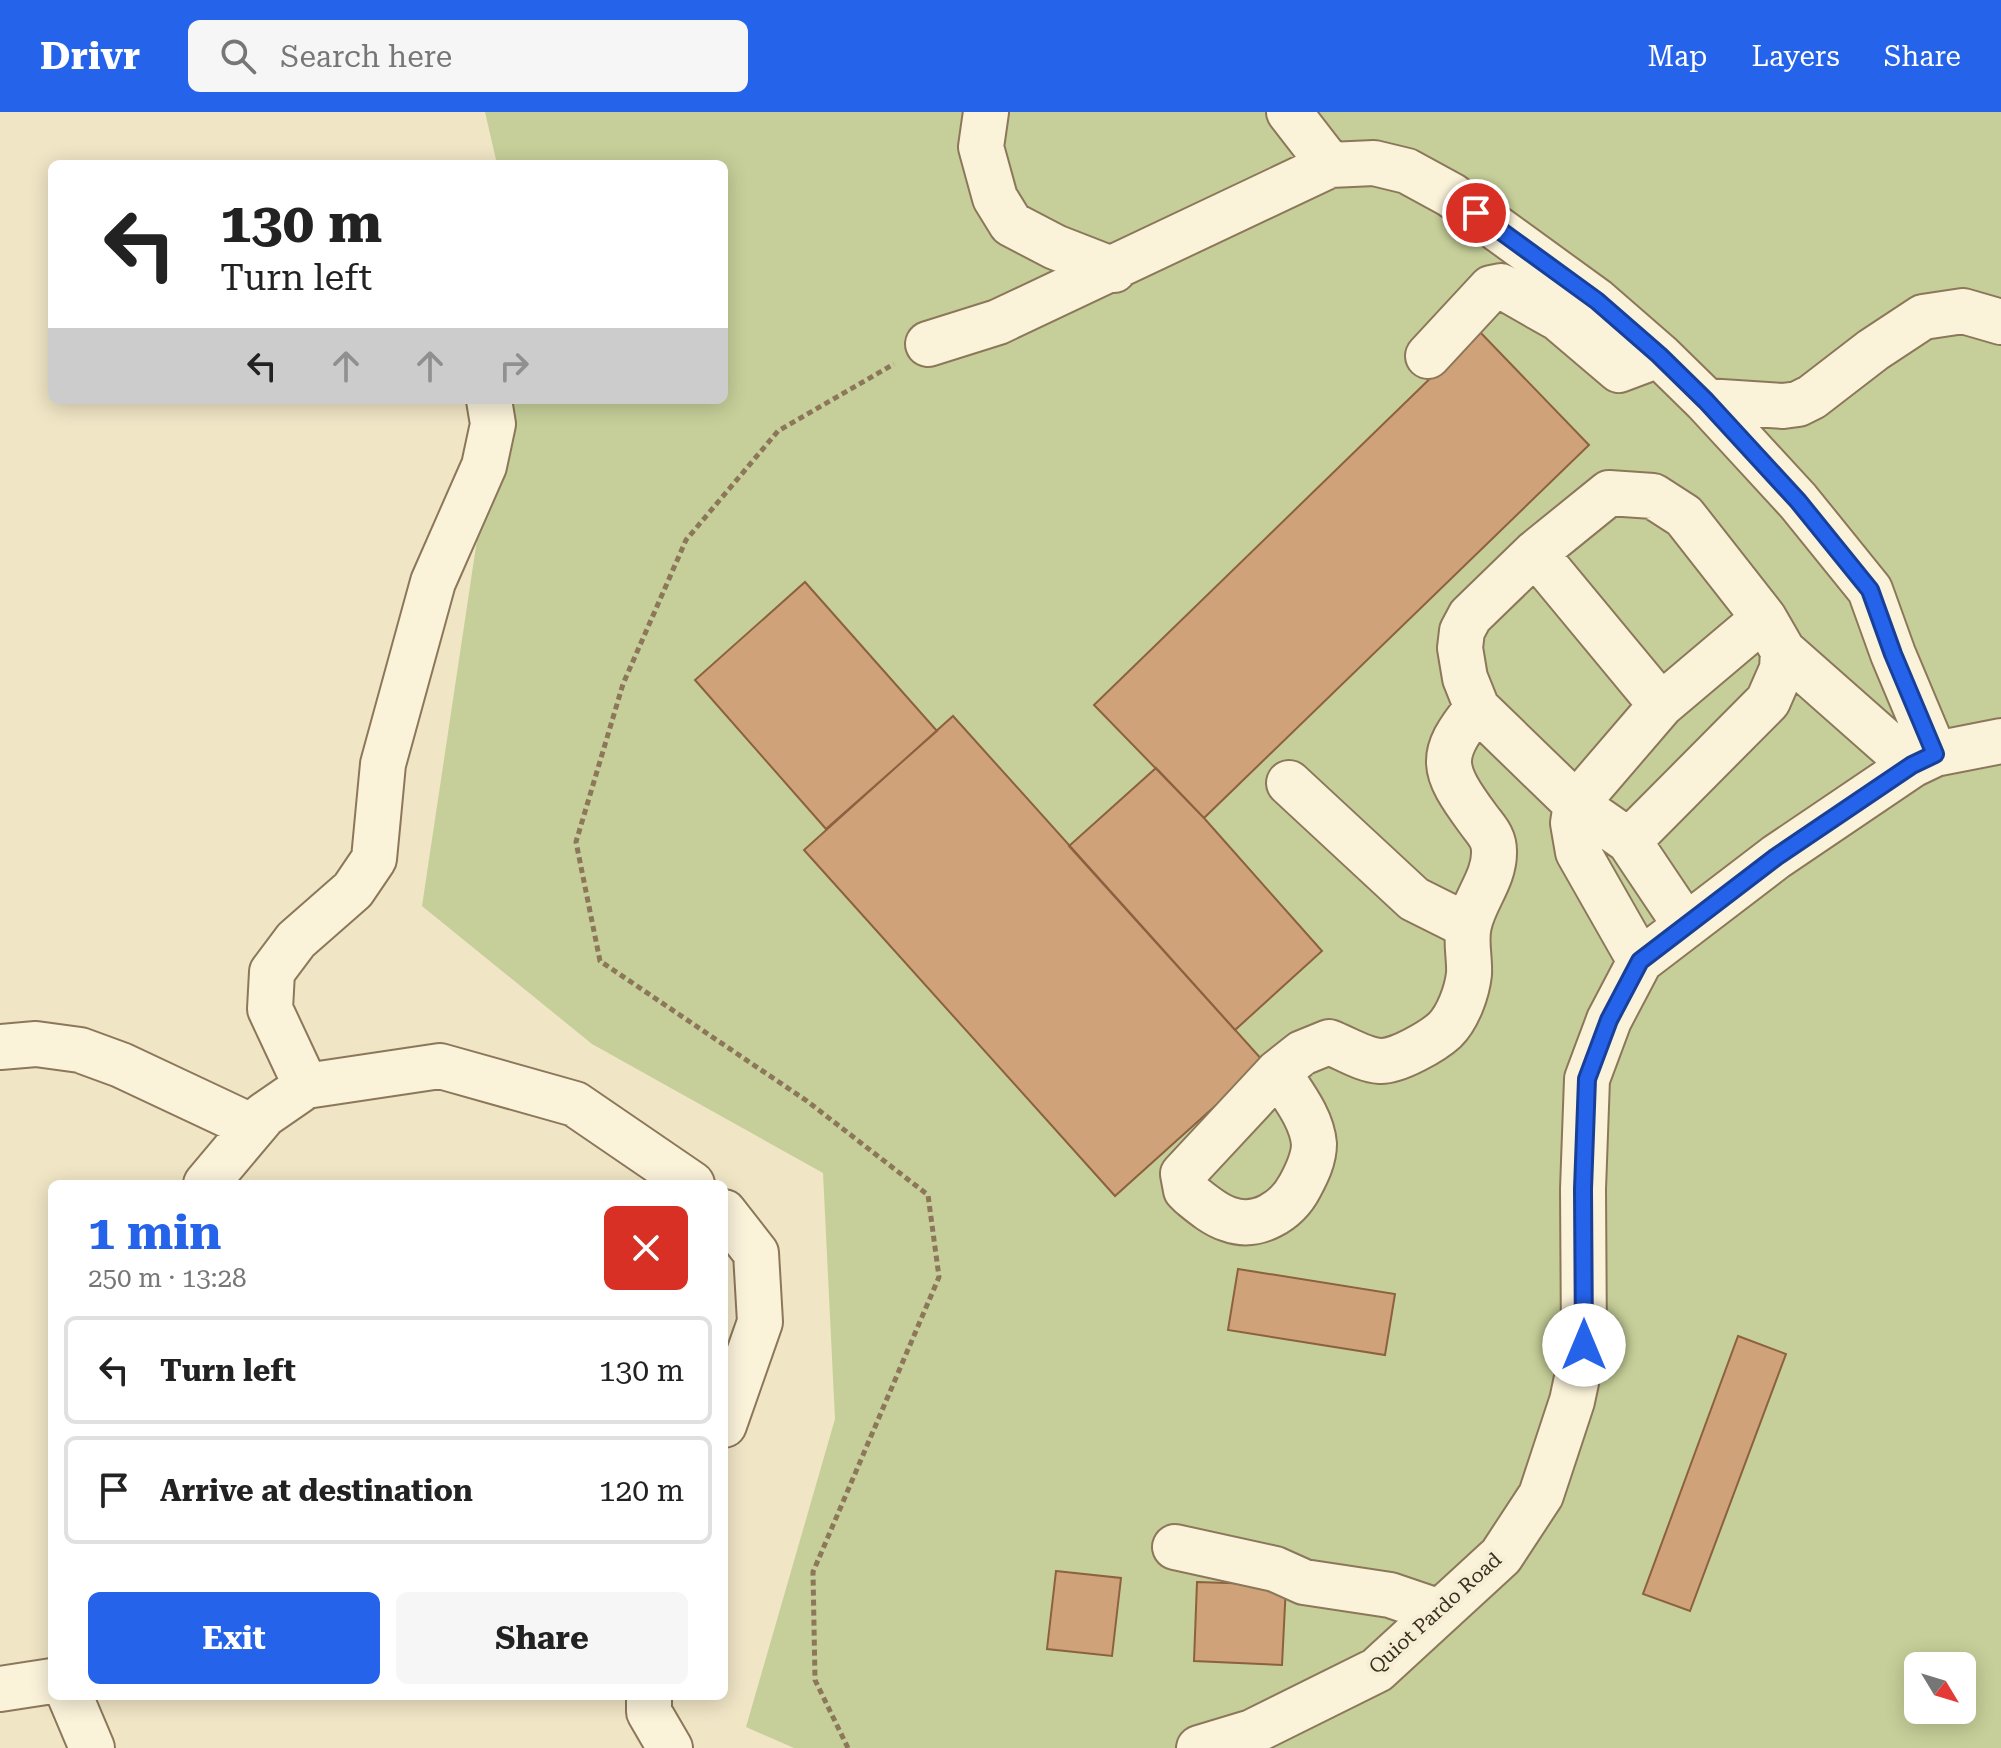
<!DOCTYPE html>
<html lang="en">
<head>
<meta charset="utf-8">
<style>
  :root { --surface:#fff; --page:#f6f6f6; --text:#222; --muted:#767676; --line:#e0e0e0; --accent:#2563eb }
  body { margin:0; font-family:"Roboto Serif",serif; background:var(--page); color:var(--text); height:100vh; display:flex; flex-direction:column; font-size:30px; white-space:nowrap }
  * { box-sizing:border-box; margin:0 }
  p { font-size:26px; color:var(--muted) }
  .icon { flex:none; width:44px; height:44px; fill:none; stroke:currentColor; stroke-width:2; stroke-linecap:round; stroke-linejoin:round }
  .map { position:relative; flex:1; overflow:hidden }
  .panel { position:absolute; left:48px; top:1068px; width:680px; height:520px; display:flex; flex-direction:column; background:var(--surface); border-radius:12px; box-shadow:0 4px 20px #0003 }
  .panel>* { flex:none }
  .guide { position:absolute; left:48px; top:48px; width:680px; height:244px; border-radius:12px; box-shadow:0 4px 20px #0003; background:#fff; color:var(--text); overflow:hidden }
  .needle { width:52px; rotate:128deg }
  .controls { position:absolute; left:1904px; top:1540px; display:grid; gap:16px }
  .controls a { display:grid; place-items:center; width:72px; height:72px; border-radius:12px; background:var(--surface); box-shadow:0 4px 20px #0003; font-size:40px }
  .pin { position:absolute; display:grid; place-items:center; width:68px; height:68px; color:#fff; margin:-34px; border:4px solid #fff; border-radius:50%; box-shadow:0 2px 8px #0007 }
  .me { position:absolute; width:88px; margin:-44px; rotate:0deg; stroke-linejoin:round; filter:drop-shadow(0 0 6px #0008) }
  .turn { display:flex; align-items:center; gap:28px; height:168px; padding:0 40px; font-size:36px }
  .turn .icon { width:104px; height:104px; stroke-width:2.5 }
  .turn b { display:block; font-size:56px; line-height:68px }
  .lanes { display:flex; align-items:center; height:76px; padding:0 40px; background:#0003; justify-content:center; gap:40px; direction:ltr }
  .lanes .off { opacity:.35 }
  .round { display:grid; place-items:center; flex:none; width:84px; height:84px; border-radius:12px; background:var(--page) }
  .overview { display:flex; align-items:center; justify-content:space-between; height:136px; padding:0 40px }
  h1 { font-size:48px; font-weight:700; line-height:60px; color:var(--accent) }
  .action { display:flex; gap:16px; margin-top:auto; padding:16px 40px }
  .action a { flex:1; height:92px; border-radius:12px; background:var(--accent); color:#fff; font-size:32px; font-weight:700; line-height:92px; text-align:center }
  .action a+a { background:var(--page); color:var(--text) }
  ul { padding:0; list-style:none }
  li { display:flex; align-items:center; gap:24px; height:108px; margin:0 16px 12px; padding:0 24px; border:4px solid var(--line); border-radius:12px }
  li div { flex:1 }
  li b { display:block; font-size:30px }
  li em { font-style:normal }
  header { display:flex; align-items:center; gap:48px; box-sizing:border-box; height:112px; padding:0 40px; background:var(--accent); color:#fff }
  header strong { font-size:38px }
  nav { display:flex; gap:44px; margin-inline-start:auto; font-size:28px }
  .search { width:560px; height:72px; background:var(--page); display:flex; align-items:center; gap:20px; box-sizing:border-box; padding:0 28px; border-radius:12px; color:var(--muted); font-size:30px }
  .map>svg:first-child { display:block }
  .green { fill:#c6cf99; fill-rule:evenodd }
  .building { fill:#d0a27a; stroke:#8c613f; stroke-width:2 }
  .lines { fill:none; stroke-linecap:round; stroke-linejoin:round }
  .minor-casing { stroke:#8c775a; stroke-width:48 }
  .path { stroke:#8c775a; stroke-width:5; stroke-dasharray:6 4; stroke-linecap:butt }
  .minor { stroke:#faf2d9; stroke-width:44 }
  .route-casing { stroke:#184099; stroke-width:20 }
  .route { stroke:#2563eb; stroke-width:14 }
  .labels { text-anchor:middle; stroke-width:8; stroke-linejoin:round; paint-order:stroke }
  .street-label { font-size:20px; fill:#3c2e1f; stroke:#f7efd5 }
</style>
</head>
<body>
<header>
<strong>Drivr</strong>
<div class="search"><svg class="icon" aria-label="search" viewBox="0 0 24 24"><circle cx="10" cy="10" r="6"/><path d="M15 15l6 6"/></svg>Search here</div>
<nav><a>Map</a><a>Layers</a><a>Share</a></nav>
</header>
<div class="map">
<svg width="2001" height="1636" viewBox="0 0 2001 1636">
  <rect width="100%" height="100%" fill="#f0e5c5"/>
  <path class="green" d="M485,0h1516v1636h-1207l-48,-21 89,-308 -12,-246 -231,-129 -170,-138 76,-506h226v-236h-227zM1918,1554h44v44h-44z"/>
  <path class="building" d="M1479,219l110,114 -385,373 -110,-113z
    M805,470l132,149 -111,98 -131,-149z
    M953,604l311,346 -149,134 -311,-346z
    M1156,656l48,50 118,133 -87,79 -166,-184z
    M1238,1157l157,25 -10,61 -157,-25z
    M1738,1224l48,18 -96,257 -47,-17z
    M1056,1459l65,7 -9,78 -65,-7z
    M1197,1470l89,3 -4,80 -88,-4z"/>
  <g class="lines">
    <defs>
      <path id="minor" d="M986,0l-5,35 14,51 16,26 44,23 59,23
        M1289,0l41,53
        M928,232l70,-22 332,-157 44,-2 33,8 44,24 146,106 62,54 47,46 77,5 15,-2 14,-7 61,-47 50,-33 40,-6 38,11
        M1428,244l63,-68 10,-2 58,33 60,51 40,-15
        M1706,289l92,100 72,89 23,64 42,100
        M1535,441l126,152
        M1783,539l129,114
        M1289,671l125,116 54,27
        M1629,729l-53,-37 -99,-96 -12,-30 -5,-30 2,-17 8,-15 65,-63 74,-60 44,3 31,20 80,102 19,33 -1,18 -14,32 -139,140 57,85
        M1640,849l-62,-109 -5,-29 3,-19 85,-99 103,-87
        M0,935l36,-3 44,6 41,15 132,62
        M1278,960c14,22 34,46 36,72 0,15 -7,29 -14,42 -13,25 -43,44 -72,33 -13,-4 -26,-15 -37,-24l-5,-5 -3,-16 95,-102 24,-19 27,-11c16,6 34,18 51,19 17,1 53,-20 65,-31 13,-13 22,-38 24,-56 1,-16 -4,-33 0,-49 5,-25 26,-47 25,-74 0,-14 -8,-21 -16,-32 -36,-49 -41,-63 -1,-111
        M306,974l-36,-77 2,-37 24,-32 57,-50 21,-31 9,-95 50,-182 51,-116 9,-42 -4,-24
        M206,1072l58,-69 42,-29 134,-20 135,38 117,80
        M724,1100l32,41 4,69 -36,103
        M1175,1435l100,22 29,13 86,13 50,17
        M0,1577l52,-8
        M70,1584l22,52
        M649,1584v16l21,36
        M1199,1636l53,-16 125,-62 124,-114 40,-61 31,-94 12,-56 -1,-156 4,-110 22,-59 31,-59 136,-104 136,-92 23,-11 66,-13"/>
    </defs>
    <use href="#minor" class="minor-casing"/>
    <path class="path" d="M848,1636l-33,-68 -2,-108 126,-295 -11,-82 -121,-94 -207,-140 -24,-119 47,-158 63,-144 92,-109 116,-67"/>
    <use href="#minor" class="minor"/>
  </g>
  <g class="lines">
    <defs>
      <path id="route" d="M1476,101l121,88 62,54 47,46 92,100 72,89 23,64 42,100 -23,11 -136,92 -136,104 -31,59 -22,59 -4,110 1,156"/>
    </defs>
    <use href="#route" class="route-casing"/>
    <use href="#route" class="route"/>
  </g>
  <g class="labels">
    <g class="street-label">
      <text transform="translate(1435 1501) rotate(-42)" y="7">Quiot Pardo Road</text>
    </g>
  </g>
</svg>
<div class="controls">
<a><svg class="needle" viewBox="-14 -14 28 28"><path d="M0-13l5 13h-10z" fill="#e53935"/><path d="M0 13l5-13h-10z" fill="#767676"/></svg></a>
</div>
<div class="pin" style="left:1476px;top:101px;background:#d93025"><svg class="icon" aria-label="arrive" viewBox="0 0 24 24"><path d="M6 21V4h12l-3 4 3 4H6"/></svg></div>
<svg class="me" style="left:1584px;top:1233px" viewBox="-20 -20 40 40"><circle r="19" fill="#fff"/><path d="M0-13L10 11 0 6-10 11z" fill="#2563eb"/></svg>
<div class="guide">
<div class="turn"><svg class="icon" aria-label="left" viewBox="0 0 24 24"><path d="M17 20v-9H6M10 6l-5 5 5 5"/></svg><div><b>130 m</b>Turn left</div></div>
<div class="lanes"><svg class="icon" aria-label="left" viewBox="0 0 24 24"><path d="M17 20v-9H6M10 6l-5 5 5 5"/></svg><svg class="icon off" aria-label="ahead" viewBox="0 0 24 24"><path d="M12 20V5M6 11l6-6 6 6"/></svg><svg class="icon off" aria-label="ahead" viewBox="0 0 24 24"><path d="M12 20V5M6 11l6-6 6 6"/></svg><svg class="icon off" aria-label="right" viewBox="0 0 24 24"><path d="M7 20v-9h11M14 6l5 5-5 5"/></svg></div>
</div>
<section class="panel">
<div class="overview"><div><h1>1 min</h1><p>250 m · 13:28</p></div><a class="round" style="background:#d93025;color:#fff"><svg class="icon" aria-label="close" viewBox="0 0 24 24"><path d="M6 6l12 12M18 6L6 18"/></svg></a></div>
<ul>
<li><svg class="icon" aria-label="left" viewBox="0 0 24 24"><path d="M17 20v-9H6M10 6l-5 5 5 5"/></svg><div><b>Turn left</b></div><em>130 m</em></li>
<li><svg class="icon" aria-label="arrive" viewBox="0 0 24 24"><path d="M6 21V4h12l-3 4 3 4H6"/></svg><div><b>Arrive at destination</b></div><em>120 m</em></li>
</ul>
<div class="action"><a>Exit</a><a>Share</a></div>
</section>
</div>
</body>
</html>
